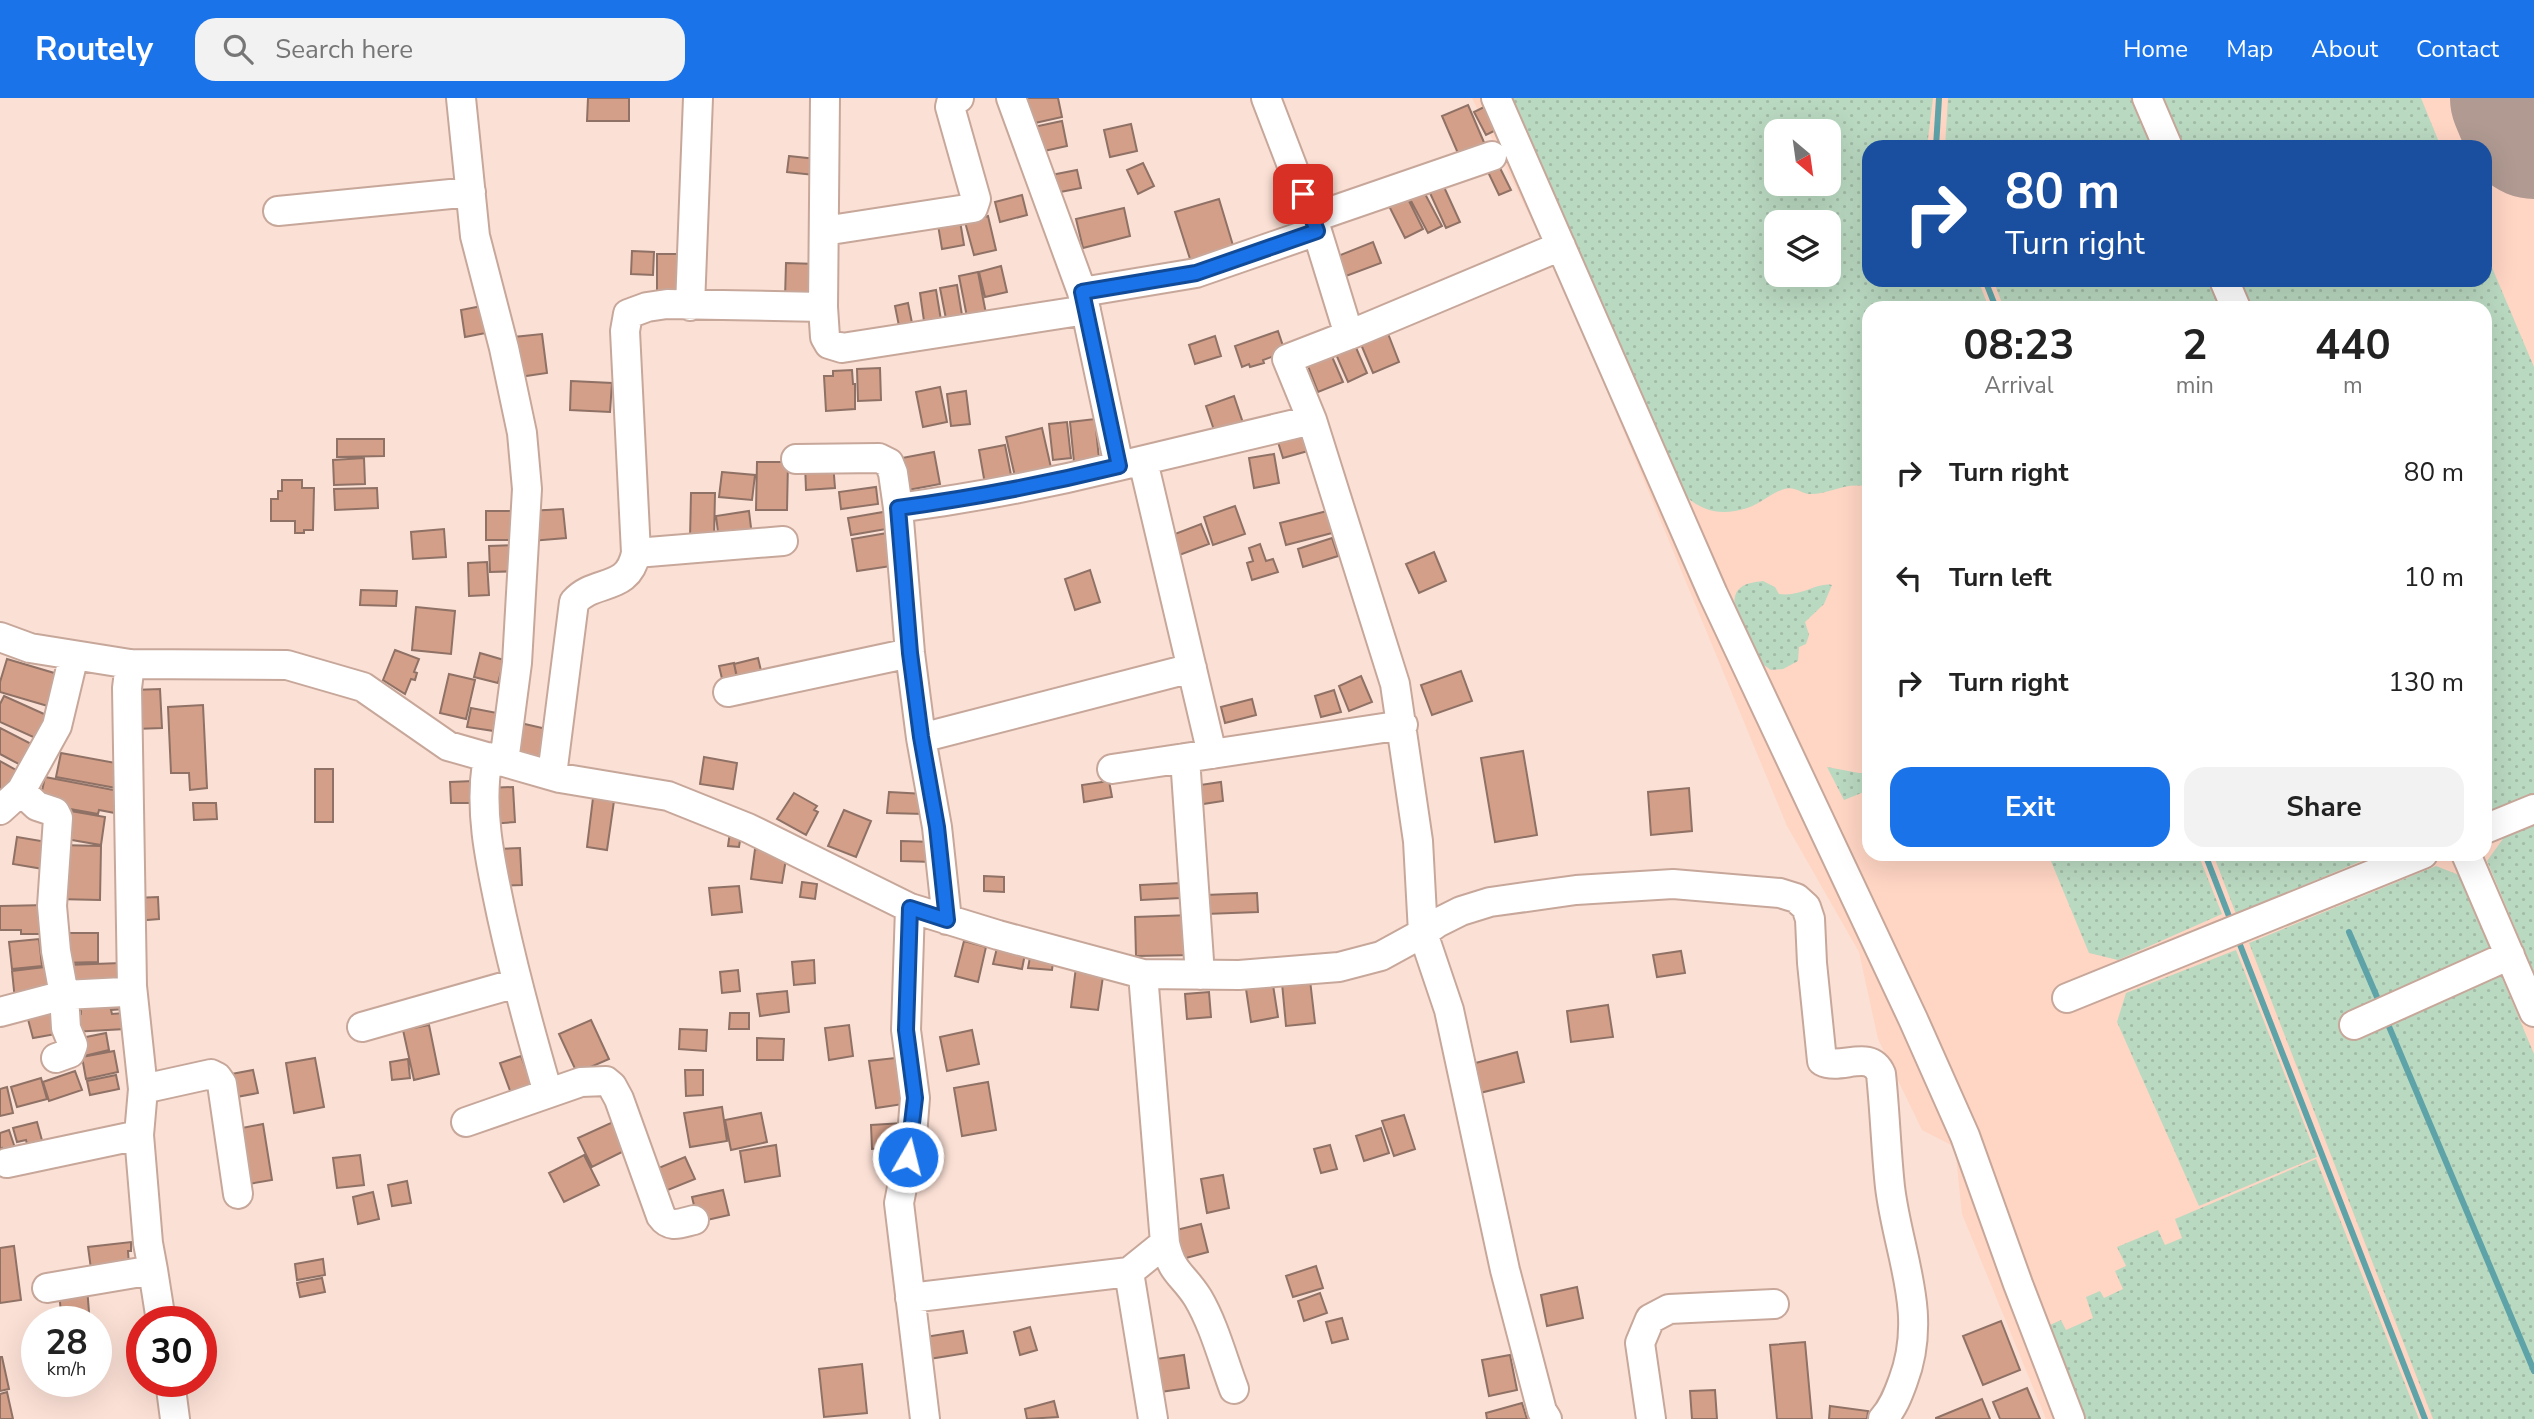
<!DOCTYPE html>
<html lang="en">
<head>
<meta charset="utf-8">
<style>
  :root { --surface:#fff; --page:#f2f2f2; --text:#222; --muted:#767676; --accent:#1a73e8 }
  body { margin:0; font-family:"Nunito Sans",sans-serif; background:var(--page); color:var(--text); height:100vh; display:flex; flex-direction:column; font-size:26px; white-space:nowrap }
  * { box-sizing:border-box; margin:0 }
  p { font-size:23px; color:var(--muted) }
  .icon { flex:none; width:38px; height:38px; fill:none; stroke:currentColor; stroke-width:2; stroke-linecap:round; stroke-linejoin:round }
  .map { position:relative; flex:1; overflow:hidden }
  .side { position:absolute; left:1862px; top:203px; width:630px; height:560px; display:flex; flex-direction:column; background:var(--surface); border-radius:21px; box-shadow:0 7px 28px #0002 }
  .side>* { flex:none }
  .guide { position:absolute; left:1862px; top:42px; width:630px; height:147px; border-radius:21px; box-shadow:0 7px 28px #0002; background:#1a4fa0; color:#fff; overflow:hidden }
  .needle { width:46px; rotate:151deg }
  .controls { position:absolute; left:1764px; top:21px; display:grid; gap:14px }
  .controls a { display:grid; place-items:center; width:77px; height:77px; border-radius:14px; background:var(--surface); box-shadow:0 7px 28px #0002; font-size:35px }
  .speed { position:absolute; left:21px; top:1208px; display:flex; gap:14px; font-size:35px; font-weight:700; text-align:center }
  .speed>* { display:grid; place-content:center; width:91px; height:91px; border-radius:50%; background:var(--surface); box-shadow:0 7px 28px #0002; line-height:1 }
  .speed small { font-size:18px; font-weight:400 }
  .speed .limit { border:10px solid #d22; background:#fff; color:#111 }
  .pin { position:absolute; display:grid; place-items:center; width:60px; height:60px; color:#fff; margin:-30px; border-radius:14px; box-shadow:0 4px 10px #0006 }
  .me { position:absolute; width:77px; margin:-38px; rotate:8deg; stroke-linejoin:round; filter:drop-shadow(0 0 5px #0008) }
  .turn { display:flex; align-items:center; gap:24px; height:147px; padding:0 28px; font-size:32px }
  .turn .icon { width:91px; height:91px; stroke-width:2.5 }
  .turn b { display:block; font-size:49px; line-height:60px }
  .eta { display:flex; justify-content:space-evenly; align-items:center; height:119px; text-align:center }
  .eta b { font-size:42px; font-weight:700; line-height:49px }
  .cta { display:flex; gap:14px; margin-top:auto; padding:14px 28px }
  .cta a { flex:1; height:80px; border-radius:21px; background:var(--accent); color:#fff; font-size:28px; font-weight:700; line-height:80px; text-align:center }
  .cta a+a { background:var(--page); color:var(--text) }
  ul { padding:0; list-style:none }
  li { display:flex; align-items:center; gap:21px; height:105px; padding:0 28px }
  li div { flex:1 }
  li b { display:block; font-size:26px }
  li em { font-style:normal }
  header { display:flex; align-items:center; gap:42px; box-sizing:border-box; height:98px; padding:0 35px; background:var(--accent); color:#fff }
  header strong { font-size:33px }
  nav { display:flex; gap:38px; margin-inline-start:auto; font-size:24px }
  .search { width:490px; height:63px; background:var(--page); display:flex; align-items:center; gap:18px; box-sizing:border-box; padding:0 24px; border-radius:21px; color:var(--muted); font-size:26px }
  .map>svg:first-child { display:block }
  .built { fill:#ffd5c4; fill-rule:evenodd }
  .grass { fill:url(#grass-dots); fill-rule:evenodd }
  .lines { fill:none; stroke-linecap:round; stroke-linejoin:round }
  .stream { stroke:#5ea3a8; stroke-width:6 }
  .taxiway { stroke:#b09a92; stroke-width:58 }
  .runway { stroke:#b09a92; stroke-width:144 }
  .building { fill:#d49f89; stroke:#8f7165; stroke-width:2 }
  .minor-casing { stroke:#c7a79a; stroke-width:32 }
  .minor { stroke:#fff; stroke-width:28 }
  .route-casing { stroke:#114b97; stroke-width:18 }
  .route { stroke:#1a73e8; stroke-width:12 }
</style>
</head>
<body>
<header>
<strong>Routely</strong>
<div class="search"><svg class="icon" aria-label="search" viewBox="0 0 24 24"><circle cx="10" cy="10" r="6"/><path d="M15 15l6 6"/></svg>Search here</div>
<nav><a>Home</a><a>Map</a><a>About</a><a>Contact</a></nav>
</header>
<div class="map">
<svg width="2534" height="1321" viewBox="0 0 2534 1321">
  <defs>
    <pattern id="grass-dots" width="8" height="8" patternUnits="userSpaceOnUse" patternTransform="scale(1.75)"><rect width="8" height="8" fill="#bad9c1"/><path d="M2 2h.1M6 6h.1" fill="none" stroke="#a1bba6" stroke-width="1.8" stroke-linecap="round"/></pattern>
  </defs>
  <rect width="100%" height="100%" fill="#fbe0d5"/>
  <path class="built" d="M1472,0h1062v1321h-488l-84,-205 -7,-67 -33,-17 -44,-91 -19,-87 -72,-126 -226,-546zM1776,33h53v53h-53zM1869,49h616v133h-616zM1776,124h53v53h-53zM1869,210h616v546h-616z"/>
  <path class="grass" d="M1505,0h428l-5,41 2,8h-61v133h109l11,28h-120v179c-24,-6 -37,7 -59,7 -9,0 -14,-8 -26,-5 -12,4 -22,13 -34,18 -34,12 -55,2 -77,-24zM1776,33h53v53h-53zM1776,124h53v53h-53z
    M1948,0h183l20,49h-206z
    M2162,0h259l20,49h-258z
    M2485,153l49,116v426l-45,19 -4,-1v-503h-234l-12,-28h246z
    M1993,182h215l11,28h-215z
    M1763,483l12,6 4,7c23,3 38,-12 53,-9l-8,19 -19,18 4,13 -3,9 -7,3 -1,14 -15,8 -12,1c-4,-3 -9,-6 -13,-9 -11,-11 -32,-57 -20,-71 6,-7 17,-8 25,-9z
    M1827,669l32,6h10v17l-25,10z
    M2534,726v149l-47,-112 18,-25z
    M2048,756h150l24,60 -104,46 -29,-7z
    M2213,756h165l-142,60z
    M2436,768l23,9 75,179v365h-101l-184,-476z
    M2236,852l81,207 -118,49 -82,-184 9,-29z
    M2316,1061l103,260h-337l-32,-94 11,-5 5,10 27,-12 -7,-21 14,-6 4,7 19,-9 -8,-18 11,-5 -9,-19 41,-17 7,15 17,-7 -7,-19z"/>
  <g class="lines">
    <path class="stream" d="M1936,49l3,-49
      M1985,182l11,28
      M2205,756l27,70
      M2349,834l31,72
      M2237,839l188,482
      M2385,919l149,354"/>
    <path class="taxiway" d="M2524,0l10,28"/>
    <path class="runway" d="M2522,0l12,29"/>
  </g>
  <path class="building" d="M588,0h41v23h-42z
    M1020,0h38l4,19 -36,8z
    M1468,7l18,42 -26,11 -18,-42z
    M1484,9l12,23 -10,5 -12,-23z
    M1062,23l5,25 -32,7 -6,-25z
    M1131,26l6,27 -27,6 -6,-27z
    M789,58l27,3 -2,16 -27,-3z
    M1143,65l11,23 -16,8 -11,-24z
    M1498,66l13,26 -12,5 -12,-25z
    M1077,72l4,18 -26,5 -4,-18z
    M1444,89l16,35 -14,6 -16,-35z
    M1424,94l18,34 -14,7 -18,-34z
    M1022,97l5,20 -27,7 -5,-20z
    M1407,99l16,32 -18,9 -16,-32z
    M1219,101l16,53 -43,13 -17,-53z
    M1124,110l6,28 -47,12 -7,-29z
    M988,118l8,34 -22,5 -9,-33z
    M960,123l4,24 -22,4 -4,-24z
    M1373,144l8,21 -35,13 -8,-20z
    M632,153l22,1 -1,23 -22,-1z
    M657,156h28l1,43 -29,1z
    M786,165l31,1 -1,34h-31z
    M1001,168l6,26 -22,5 -6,-25z
    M978,174l9,47 -19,3 -9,-46z
    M957,187l6,36 -16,3 -7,-36z
    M936,192l6,36 -17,2 -5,-35z
    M908,205l5,25 -13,3 -5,-25z
    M487,207l4,27 -26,5 -4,-27z
    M1278,233l7,21 -22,8 1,3 -14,4 -1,-3 -7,3 -7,-21z
    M1387,233l12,31 -26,11 -13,-31z
    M542,236l5,39 -28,4 -5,-40z
    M1215,238l6,20 -26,8 -6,-19z
    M1354,245l13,30 -19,9 -13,-30z
    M1330,254l13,30 -25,10 -12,-31z
    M880,270l1,32 -23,1 -1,-32z
    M852,272l1,14h2v25l-29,2 -2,-35h9v-5z
    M571,283l41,2 -2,29 -40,-2z
    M940,289l7,35 -24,5 -7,-35z
    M966,293l4,33 -19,2 -4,-32z
    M1234,298l9,27 -28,10 -9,-27z
    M1095,321l4,40 -25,3 -4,-40z
    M1067,324l4,36 -18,2 -4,-36z
    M1042,330l10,44 -36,9 -10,-44z
    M1310,332l5,19 -32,9 -6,-19z
    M337,341h47v17l-47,1z
    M1005,347l7,35 -27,4 -6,-34z
    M934,354l6,32 -32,6 -6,-32z
    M1274,356l5,29 -25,5 -5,-30z
    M364,360l1,26 -31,1 -1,-25z
    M757,364h31l-1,48h-31z
    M833,365l2,25 -29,2 -1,-26z
    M722,374l33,3 -3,25 -33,-3z
    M282,382h20v8h12l-1,42h-9v3h-9v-12h-24v-22h7v-8h4z
    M876,389l2,17 -37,5 -2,-17z
    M377,390l1,20 -43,2 -1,-21z
    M691,395h24l-1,46h-24z
    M1235,408l10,28 -32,11 -9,-28z
    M563,411l3,29 -35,3 -2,-30z
    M1331,412l5,22 -50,13 -6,-22z
    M486,413h38l-1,29h-37z
    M749,413l3,25 -33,4 -3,-24z
    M889,413l3,17 -41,7 -3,-17z
    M1201,426l8,20 -35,13 -7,-20z
    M444,431l2,28 -33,2 -2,-27z
    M893,434l5,33 -41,6 -5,-32z
    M1332,440l6,18 -35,11 -5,-18z
    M1260,446l6,17 7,-2 5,13 -26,8 -5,-17 6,-2 -4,-13z
    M521,447l1,26 -32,1 -1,-26z
    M1434,454l12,29 -27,12 -13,-29z
    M487,464l2,33 -20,1 -1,-33z
    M1090,472l10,32 -25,8 -10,-31z
    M361,492l36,1 -1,15 -36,-1z
    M416,509l39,4 -4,43 -39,-4z
    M395,552l24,9 -5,13 3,1 -2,7 -4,-1 -6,15 -22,-14z
    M480,555l24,7 -6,23 -24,-6z
    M758,560l5,21 -24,6 -5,-21z
    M7,561l54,16 -10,32 -51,-15v-10z
    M734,565l4,21 -14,3 -5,-21z
    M1461,573l11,30 -40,14 -11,-30z
    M449,576l26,6 -9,39 -26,-6z
    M1361,578l11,26 -23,9 -10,-25z
    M160,591l2,39 -27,1 -2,-39z
    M1334,592l7,22 -20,5 -6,-21z
    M4,598l49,22 -11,23 -42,-19v-18z
    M1252,601l4,16 -31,8 -4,-16z
    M203,607l4,83 -17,2 -1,-17h-18l-3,-66z
    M471,610l26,5 -3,18 -27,-4z
    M516,624l35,8 -8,34 -35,-8z
    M0,630l41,21 -11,21 -30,-16z
    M1523,653l14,84 -42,7 -14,-84z
    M61,655l60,11 -5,24 -60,-11z
    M704,659l33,6 -4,26 -33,-5z
    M0,663l25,14 -25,17z
    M315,671h18v53h-18z
    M45,679l79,15 -4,22 -21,-4 -1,4 -39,-7 -19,-7z
    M473,683l1,22h-23l-1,-21z
    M1109,683l3,16 -28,5 -2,-17z
    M1221,684l2,19 -20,3 -3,-19z
    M513,689l2,35 -25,2 -2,-36z
    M1689,690l3,43 -41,4 -3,-43z
    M889,694l36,2 -1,20 -37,-1z
    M794,695l23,13 -3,4 4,2 -12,23 -29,-16z
    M593,700l21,3 -7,49 -20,-3z
    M193,705h23l1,16 -23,1z
    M65,712l40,7 -4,28 -41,-7z
    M844,712l27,11 -15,36 -28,-11z
    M730,734l11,2 -2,13 -11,-1z
    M17,739l36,6 -4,27 -36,-6z
    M901,743l33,1 -1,20 -32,-1z
    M59,747l42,1 -1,54 -43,-1z
    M520,750l2,37 -23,1 -3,-37z
    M755,751l32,4 -5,30 -31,-4z
    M984,778l20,1v15l-20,-1z
    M802,784l15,2 -2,15 -15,-2z
    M1181,785v15l-40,2 -1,-15z
    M739,788l3,26 -30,3 -3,-27z
    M1257,795l1,19 -52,2 -1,-19z
    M158,799l1,22 -24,2 -1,-23z
    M47,807v29h-26v-4h-21v-24z
    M1192,817l1,40 -57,1 -1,-39z
    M60,835h38v29l-38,1z
    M39,841l3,27 -30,3 -3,-27z
    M964,843l22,6 -8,35 -23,-6z
    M997,850l28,6 -3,15 -29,-5z
    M1681,853l4,22 -28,4 -4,-22z
    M1031,854l23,3 -2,15 -24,-2z
    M814,862l1,23 -21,2 -2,-23z
    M121,865l2,28 -54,2 -2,-28z
    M53,868l3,30 -41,4 -3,-29z
    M1076,869l28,3 -6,40 -27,-3z
    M738,872l2,21 -18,2 -2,-21z
    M1310,882l5,43 -29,3 -4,-43z
    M1273,887l5,32 -27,5 -5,-33z
    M787,893l2,21 -29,4 -3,-22z
    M1209,894l2,25 -24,2 -2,-25z
    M122,895l1,16 -12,1 1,4 12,-1 1,16 -53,3 -2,-17 11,-1v-4l-11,1z
    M55,901l1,35 -23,4 -8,-30z
    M1608,907l5,32 -42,5 -4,-31z
    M730,915h19v16h-20z
    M591,922l18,39 -32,14 -18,-39z
    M429,927l10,49 -25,6 -11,-50z
    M849,927l4,31 -24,4 -4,-32z
    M680,931l27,1 -1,21 -27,-2z
    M972,932l7,34 -32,7 -7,-34z
    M106,935l3,17 -29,7 -4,-18z
    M757,940l27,1 -1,21h-26z
    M114,953l4,21 -32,7 -4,-22z
    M1517,954l7,30 -48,12 -8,-29z
    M521,958l12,32 -21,8 -12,-33z
    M904,959l6,46 -34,5 -7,-47z
    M315,960l9,49 -30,6 -8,-50z
    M408,961l2,19 -18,2 -2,-18z
    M253,972l5,23 -27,5 -5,-23z
    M685,972h18v25l-17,1z
    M75,973l7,19 -33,11 -6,-19z
    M116,977l3,14 -29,6 -3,-14z
    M41,980l6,21 -30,8 -6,-20z
    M988,984l8,48 -34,6 -8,-48z
    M7,989l6,26 -13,3v-27z
    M722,1009l5,34 -37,6 -6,-34z
    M761,1015l6,29 -36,8 -6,-30z
    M1404,1017l11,34 -21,7 -12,-35z
    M37,1024l6,22 -15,4 -2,-8 -9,2 -4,-14z
    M613,1024l13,28 -34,17 -14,-29z
    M903,1025l1,24 -32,2 -1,-24z
    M263,1026l9,56 -29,5 -1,-57z
    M1381,1030l8,25 -25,8 -8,-25z
    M9,1032l7,21 -12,4 -2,-7 -2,1v-16z
    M776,1047l4,31 -35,6 -5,-31z
    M1330,1047l7,24 -16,4 -7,-24z
    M360,1057l4,30 -27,3 -4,-30z
    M584,1057l15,30 -35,17 -15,-29z
    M685,1059l10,22 -37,15 -9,-22z
    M1223,1077l6,33 -22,5 -6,-34z
    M407,1083l4,22 -19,3 -4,-21z
    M723,1092l6,25 -31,7 -6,-25z
    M373,1094l6,27 -21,5 -5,-27z
    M1201,1126l7,28 -33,9 -7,-29z
    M131,1144v9h-3l1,14 -38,4 -3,-22z
    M14,1148l7,54 -21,3v-55z
    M323,1161l2,16 -28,5 -2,-16z
    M1316,1168l7,22 -30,9 -7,-21z
    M322,1180l3,14 -25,5 -3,-14z
    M87,1189l2,25 -28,2 -2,-24z
    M1577,1189l6,31 -36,8 -6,-31z
    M1320,1195l7,20 -23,8 -6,-20z
    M1342,1220l6,21 -16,4 -6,-21z
    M2001,1223l19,49 -37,15 -20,-49z
    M1030,1229l7,23 -17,5 -6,-23z
    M963,1233l4,22 -38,6 -4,-22z
    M1805,1244l7,77h-35l-7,-74z
    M1184,1257l5,33 -36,5 -4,-33z
    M1510,1257l7,35 -28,6 -7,-36z
    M0,1259h2l7,32 -9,2z
    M862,1266l5,49 -43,4 -5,-48z
    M2027,1290l13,31h-40l-7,-17z
    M1715,1292l2,29h-25l-2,-28z
    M7,1294l6,27h-13v-25z
    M1982,1301l8,20h-54v-1z
    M1054,1303l4,16 -31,2 -2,-10z
    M1522,1305l5,16h-40l-1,-6z
    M1830,1308l38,5 -1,8h-38z"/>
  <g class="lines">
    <defs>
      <path id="minor" d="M461,0l14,138 29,112 18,85 5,56 -10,174 -13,99
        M825,0l-2,209 2,30 4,7 13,4 244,-38
        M1011,0l71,194
        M1266,0l51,133
        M1496,0l217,496 200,425 52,117 53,148 52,135
        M2147,0l21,49
        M278,113l193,-19
        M1312,120l180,-62
        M824,133l149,-23 3,-9 -26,-92 1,-4 8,-5
        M2224,182l12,28
        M690,208l8,-208
        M1349,237l212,-89
        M1312,322l83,264 23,157 5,92 26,77 56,260 37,141 5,8
        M796,361l83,-1 10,5 4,10 5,35
        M1143,363l69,293
        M636,455l147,-12
        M0,539l30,11 100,16 157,1 76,22 85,59 112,32 108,18 80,32 162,80 88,27 145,39 96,1 100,-8 42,-11 42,-23 14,-10 24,-12 29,-9 86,-12 97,-6 107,9 16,5 10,9 4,12 2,44 10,98c19,10 48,-13 59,13 4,38 5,76 9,113 8,67 39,126 13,194 -5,14 -10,27 -20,38
        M728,594l182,-39
        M921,640l271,-70
        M488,659c-10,53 3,108 14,160 13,59 29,118 46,176
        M1185,660l15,217
        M1112,671l291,-44
        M552,677l22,-173c21,-24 54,-9 62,-49l-11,-222 3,-17 19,-7 20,-3 156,3
        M21,693l16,15 18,6 3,6 -6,88 4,45 8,44 2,33 7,17 -3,8 -14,5
        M0,712l21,-19 36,-65 17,-71
        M2485,731l49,-20
        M2466,756l68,158
        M910,810l-4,122 9,68 -3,38 -13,67 26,216
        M947,822l-10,-93 -16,-89 -11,-85 -12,-145c74,-10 148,-24 221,-42l-37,-174 114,-19 121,-42 32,104 -62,24 25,61 -193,46
        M1143,876l22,269c7,31 18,31 33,55 16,27 25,62 36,91
        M2067,900l356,-144
        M0,914l64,-17 60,-3 8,-6
        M2354,927l156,-70
        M362,929l155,-44
        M143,991l68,-15 6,3 5,7 16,110
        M466,1024l115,-40 25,-1 6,5 7,13 42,117c9,13 20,7 33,4
        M7,1065l132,-28
        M153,1172l8,51
        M1129,1174l24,147
        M47,1190l106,-18 -5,-27 -9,-108 4,-46 -11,-103 -5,-298 3,-24
        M910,1200l219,-26 36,-29
        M170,1283l5,38
        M1651,1321l-11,-76 10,-24 19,-10 105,-5"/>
    </defs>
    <use href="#minor" class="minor-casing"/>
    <use href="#minor" class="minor"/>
  </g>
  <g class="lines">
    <defs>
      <path id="route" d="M908,1059l7,-59 -9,-68 4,-122 37,12 -10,-93 -16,-90 -11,-84 -12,-145c74,-10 148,-24 221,-42l-37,-174 114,-19 121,-42 -14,-37"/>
    </defs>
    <use href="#route" class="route-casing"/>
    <use href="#route" class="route"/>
  </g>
</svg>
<div class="controls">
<a><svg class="needle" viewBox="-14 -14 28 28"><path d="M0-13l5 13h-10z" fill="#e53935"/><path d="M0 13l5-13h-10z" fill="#767676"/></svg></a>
<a><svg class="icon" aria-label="layers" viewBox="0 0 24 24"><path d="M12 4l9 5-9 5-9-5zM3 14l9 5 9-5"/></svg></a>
</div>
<div class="speed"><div>28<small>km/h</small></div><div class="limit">30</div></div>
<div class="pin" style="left:1303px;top:96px;background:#d93025"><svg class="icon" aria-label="arrive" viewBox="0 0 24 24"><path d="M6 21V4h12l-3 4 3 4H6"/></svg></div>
<svg class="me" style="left:908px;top:1059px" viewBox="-20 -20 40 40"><circle r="17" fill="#1a73e8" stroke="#fff" stroke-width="3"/><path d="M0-11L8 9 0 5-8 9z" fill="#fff"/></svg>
<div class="guide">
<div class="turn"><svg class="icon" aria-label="right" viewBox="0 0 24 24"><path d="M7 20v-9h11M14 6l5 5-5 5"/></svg><div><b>80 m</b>Turn right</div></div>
</div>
<section class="side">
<div class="eta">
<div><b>08:23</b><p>Arrival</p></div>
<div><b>2</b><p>min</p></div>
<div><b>440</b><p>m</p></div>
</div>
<ul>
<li><svg class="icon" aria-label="right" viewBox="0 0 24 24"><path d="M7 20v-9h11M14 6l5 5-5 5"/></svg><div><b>Turn right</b></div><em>80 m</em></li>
<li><svg class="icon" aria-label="left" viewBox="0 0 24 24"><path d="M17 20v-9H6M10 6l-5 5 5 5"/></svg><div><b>Turn left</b></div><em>10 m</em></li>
<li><svg class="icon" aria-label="right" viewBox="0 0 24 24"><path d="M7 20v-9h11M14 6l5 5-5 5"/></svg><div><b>Turn right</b></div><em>130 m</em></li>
</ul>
<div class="cta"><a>Exit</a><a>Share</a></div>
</section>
</div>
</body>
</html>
